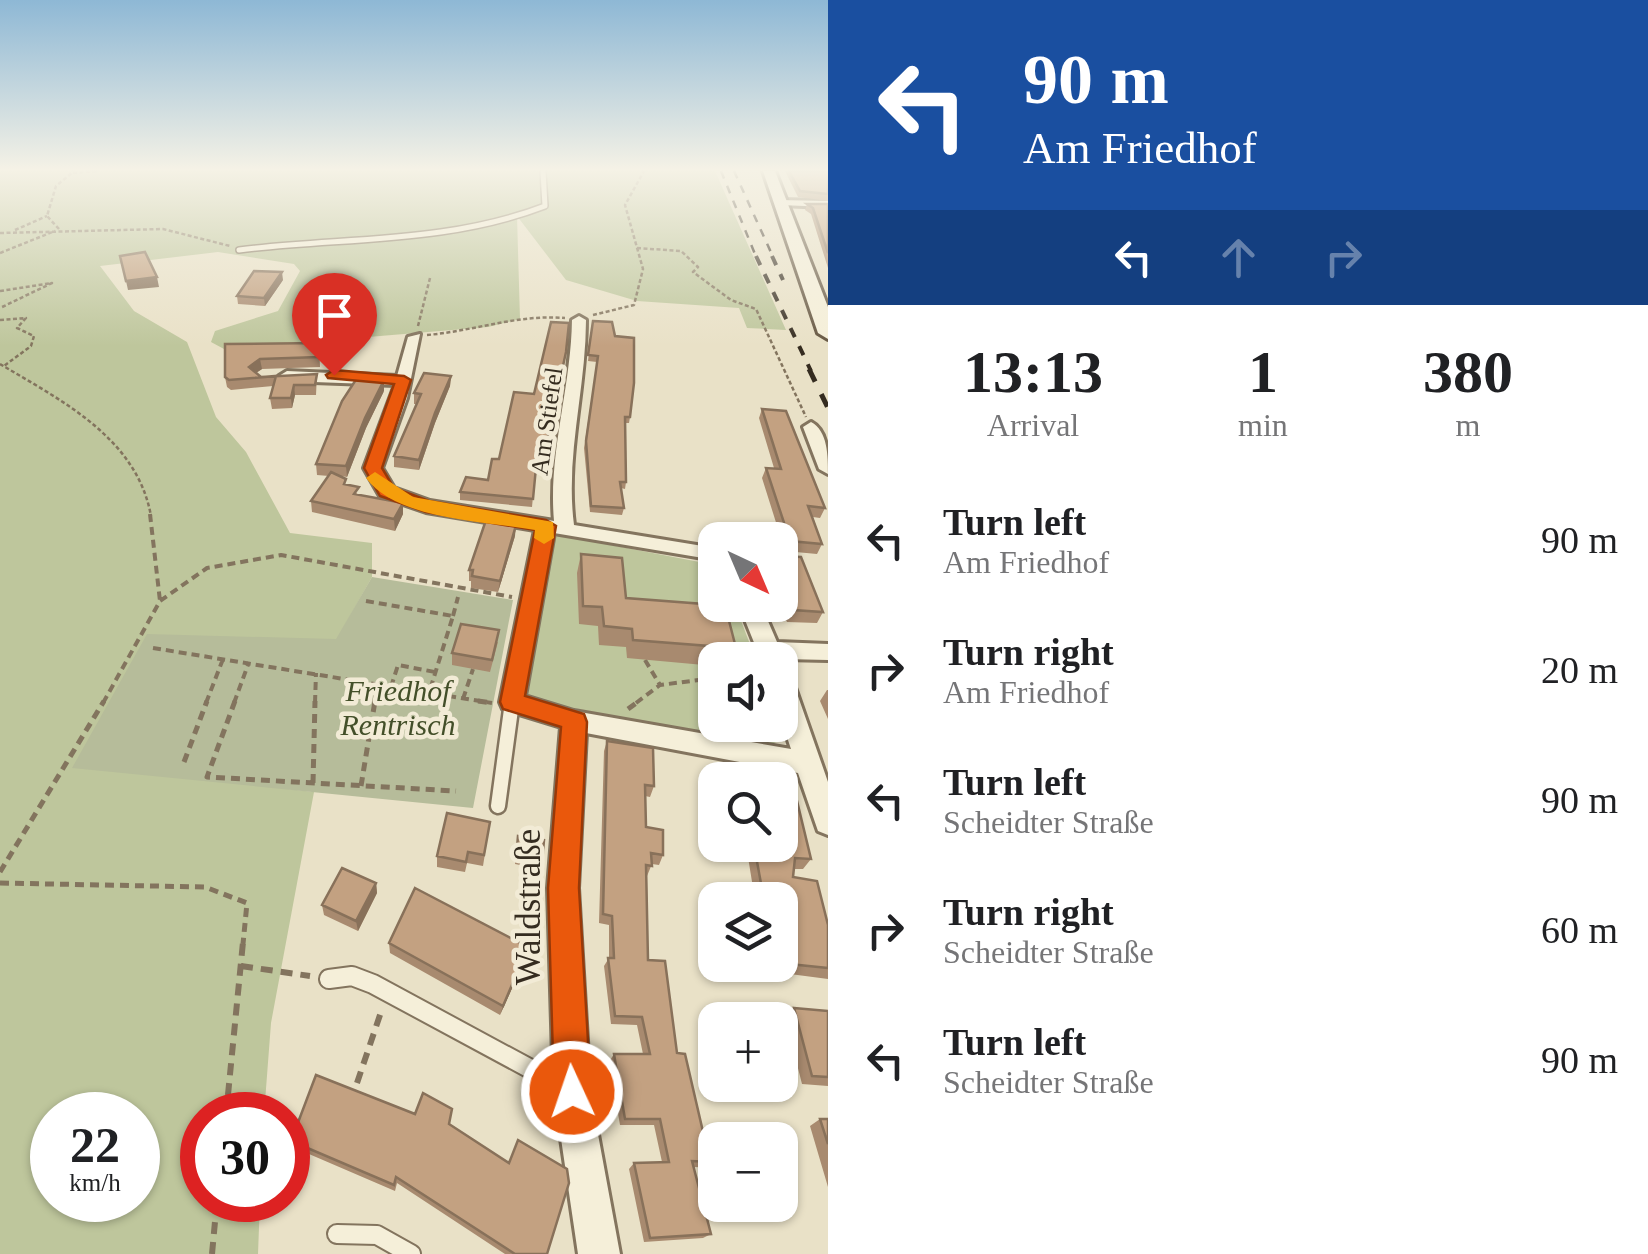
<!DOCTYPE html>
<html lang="en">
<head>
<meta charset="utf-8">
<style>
  :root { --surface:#fff; --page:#f2f2f2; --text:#202124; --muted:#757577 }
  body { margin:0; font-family:"Times New Roman",serif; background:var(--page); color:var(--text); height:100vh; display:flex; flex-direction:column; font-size:38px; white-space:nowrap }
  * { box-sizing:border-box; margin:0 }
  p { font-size:32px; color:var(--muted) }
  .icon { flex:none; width:55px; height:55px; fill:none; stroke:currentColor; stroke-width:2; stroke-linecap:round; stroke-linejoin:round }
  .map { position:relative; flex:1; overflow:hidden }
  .sheet { display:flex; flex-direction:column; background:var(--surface); width:820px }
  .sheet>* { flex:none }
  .guide { background:#1a4fa0; color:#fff; overflow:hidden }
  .needle { width:65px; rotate:136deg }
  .buttons { position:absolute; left:698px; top:522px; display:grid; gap:20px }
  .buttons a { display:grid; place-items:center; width:100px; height:100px; border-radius:20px; background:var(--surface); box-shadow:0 2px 8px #0004; font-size:50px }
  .speed { position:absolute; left:30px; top:1092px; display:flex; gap:20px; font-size:50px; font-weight:700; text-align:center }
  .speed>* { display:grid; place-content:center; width:130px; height:130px; border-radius:50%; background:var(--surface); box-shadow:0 2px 8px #0004; line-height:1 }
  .speed small { font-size:25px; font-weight:400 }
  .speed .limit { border:15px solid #d22; background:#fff; color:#111 }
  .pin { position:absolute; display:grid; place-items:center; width:85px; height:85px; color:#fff; margin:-102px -42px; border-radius:50% 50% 50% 0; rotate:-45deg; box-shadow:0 0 10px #0007 }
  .pin .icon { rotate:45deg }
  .me { position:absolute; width:110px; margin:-55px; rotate:357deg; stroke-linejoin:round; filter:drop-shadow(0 0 8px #0008) }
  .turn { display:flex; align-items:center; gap:35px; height:210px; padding:0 30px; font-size:45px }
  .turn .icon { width:130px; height:130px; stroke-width:2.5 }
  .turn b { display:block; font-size:70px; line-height:85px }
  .lanes { display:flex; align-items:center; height:95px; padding:0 30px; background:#0003; justify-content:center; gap:50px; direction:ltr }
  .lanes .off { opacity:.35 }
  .eta { display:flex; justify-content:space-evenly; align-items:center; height:170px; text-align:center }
  .eta b { font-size:60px; font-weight:700; line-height:70px }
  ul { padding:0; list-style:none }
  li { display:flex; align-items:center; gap:30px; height:130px; padding:0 30px }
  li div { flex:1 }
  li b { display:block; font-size:38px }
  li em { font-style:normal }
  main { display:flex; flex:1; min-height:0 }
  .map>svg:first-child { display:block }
  .green { fill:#bec69c; fill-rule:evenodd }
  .cemetery { fill:#b6bc9a }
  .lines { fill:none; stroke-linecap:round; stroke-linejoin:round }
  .service-far2-casing { stroke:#83745e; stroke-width:8 }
  .service-far1-casing { stroke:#83745e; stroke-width:19 }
  .service-casing { stroke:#83745e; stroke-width:22 }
  .minor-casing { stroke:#83745e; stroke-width:6 }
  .secondary-casing { stroke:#655641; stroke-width:6 }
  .path-far3 { stroke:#83745e; stroke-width:2.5; stroke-dasharray:4 2.5; stroke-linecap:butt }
  .path-far2 { stroke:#83745e; stroke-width:4; stroke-dasharray:8 5; stroke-linecap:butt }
  .path-far1 { stroke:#83745e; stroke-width:5; stroke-dasharray:9 6; stroke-linecap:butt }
  .path { stroke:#83745e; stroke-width:6; stroke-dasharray:12 8; stroke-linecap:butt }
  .service-far2 { stroke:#f5efd9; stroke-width:5 }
  .service-far1 { stroke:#f5efd9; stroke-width:14 }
  .service { stroke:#f5efd9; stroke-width:18 }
  .minor { fill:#f5efd9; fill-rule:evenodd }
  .secondary { fill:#f5efd9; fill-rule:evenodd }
  .rail-far2 { stroke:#352c20; stroke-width:2.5; stroke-dasharray:8 8; stroke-linecap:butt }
  .rail-far1 { stroke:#352c20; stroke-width:4; stroke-dasharray:10 10; stroke-linecap:butt }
  .rail { stroke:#352c20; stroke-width:5; stroke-dasharray:14 14; stroke-linecap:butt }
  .wall { fill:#a88a6f }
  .shaded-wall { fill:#88715a }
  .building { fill:#c3a181; stroke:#88715a; stroke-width:2.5 }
  .route { fill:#ea580c; stroke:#983908; stroke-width:2.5 }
  .slow { fill:#f59e0b }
  .labels { text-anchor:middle; stroke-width:9; stroke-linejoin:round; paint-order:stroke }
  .far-street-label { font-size:25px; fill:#352c20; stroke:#f2ebd6 }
  .park-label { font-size:30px; font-style:italic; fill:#434f29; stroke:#f2ebd6 }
  .near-street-label { font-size:35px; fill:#352c20; stroke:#f2ebd6 }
</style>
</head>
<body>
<main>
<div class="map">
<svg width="828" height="1254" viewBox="0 0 828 1254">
  <rect width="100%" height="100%" fill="#e9e1c7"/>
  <path class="green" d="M0,171h715l71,159 -39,-2 -8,-20 -102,-7 -71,-21 -49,-64 3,103 -32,8 -264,22 -13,-7 4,-11 63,-20 22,-40 -6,-7 -76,-12 -118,14 34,45 53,31 29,75 30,35 44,81 82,10v34l-35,62h-51l-7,149 35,4 -43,231 -7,92h-62v85h58l-2,54h-258zM52,1115h86v85h-86z
    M559,535l156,30v40h20l21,55h-41v65l65,-3 6,16 -17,7 -234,-44 -7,-6 24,-155z"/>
  <path class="cemetery" d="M372,577l141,23 -40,208 -401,-40 75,-134 189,5z"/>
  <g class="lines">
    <defs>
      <path id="service-far2" d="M239,250c104,-13 207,-6 306,-44l-2,-35"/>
      <path id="service-far1" d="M498,806l14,-104"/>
      <path id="service" d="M329,979l23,-3 21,8 191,103
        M337,1234l40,1 34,19"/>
      <path id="minor" d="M778,200l50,1v6l-47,-2z
        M579,316l7,4c0,69 -21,136 -12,205l141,23v12l-161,-27 -29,163 49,15 217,38 -11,-33v-46l9,3 3,6 36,103v53l-10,-4 -20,-58 -212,-40 -8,155 12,203 30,163h-42l-24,-163 -6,-203 13,-161 -58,-18 -3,-7 35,-172 -109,-18 -46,-16 -16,-28 31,-83 -108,-4 -8,-5 8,-5 110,5 11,-39 12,-3 -13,64 -25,70 12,20 36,13 124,20c-6,-67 17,-133 18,-201z
        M811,422c17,9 17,34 17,52l-9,-5 -16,-42z
        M739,605h22l16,37 51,2v16l-44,-1 -4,8v-7h-19z"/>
      <path id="secondary" d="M763,171h12l53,136v32l-10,-6z"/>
    </defs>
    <use href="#service-far2" class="service-far2-casing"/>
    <use href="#service-far1" class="service-far1-casing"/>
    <use href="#service" class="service-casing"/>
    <use href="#minor" class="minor-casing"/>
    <use href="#secondary" class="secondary-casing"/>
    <path class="path-far3" d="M73,173l24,-2
      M59,229l-12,-13 9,-30 18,-15
      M15,230l32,-14
      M0,233l163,-4 67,17
      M637,248l44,3 17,16 -5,5 38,28 25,9 50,108
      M0,253l55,-22
      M0,291l52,-8 -52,25
      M593,315l41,-10 9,-36 -18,-64 19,-34
      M0,320l26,-2 -9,10 17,8 -3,10 -27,20
      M418,326l12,-48
      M427,335c47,-4 91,-21 138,-17
      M0,364c62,37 137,74 151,152"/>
    <path class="path-far2" d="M150,514l10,87
      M366,601l87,15 -24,77
      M453,616l5,-19
      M738,647l2,13
      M153,648l339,55
      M645,660l15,25
      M391,687l7,-22 37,7
      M463,699l10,-30
      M103,703l57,-102 47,-33 74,-13 231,42
      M206,703l17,-44
      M234,703l15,-41
      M315,703l1,-30
      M374,703l3,-16
      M636,703l24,-18 55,-7"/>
    <path class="path-far1" d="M235,701l-28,76 249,14
      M478,701l14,2
      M628,709l11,-8
      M184,762l23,-61
      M313,783l2,-82
      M361,786l14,-85
      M0,872l104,-171
      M0,883l205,4 42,16 -4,41"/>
    <path class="path" d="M241,966l69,10
      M357,1083l24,-71
      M226,1115l17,-173
      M212,1254l5,-54"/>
    <use href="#service-far2" class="service-far2"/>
    <use href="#service-far1" class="service-far1"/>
    <use href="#service" class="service"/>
    <use href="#minor" class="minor"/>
    <use href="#secondary" class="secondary"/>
    <path class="rail-far2" d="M721,171l36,88
      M734,171l40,88"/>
    <path class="rail-far1" d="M756,256l55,115
      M772,256l11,24"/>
    <path class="rail" d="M809,369l19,39"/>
  </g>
  <path class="wall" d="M785,171h43v30l-30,-4z
    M807,204h21v64l-17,-54 -6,-4z
    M283,280l-18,26 -27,-2 -1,-8z
    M593,321l37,96 -1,6h-4l1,59 -1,7 -4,-1 3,20 -2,7 -32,-3 -6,-64 13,-86 -9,-1z
    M569,323l-27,143 -6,-1 -4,42 -72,-7v-8l28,-12 46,-86z
    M319,343l1,24 -58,2 -6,4 5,4 56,-3 -1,21h-21l-3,13 -20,1 -2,-11 3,-12 -42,4 -4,-3 -2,-10v-33z
    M451,376l-1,10 -15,37 -16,47 -25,-3v-11l23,-52h-3v-11z
    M384,391l-18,37 -19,49 -6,-1 5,9 13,10 44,8v11l-8,17 -83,-19 -1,-11 18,-25 -12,-1 -1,-11z
    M762,409l63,99 -5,10 -7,-1 9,27 -5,10 -32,-3 -23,-73 4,-10h8l-15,-50z
    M515,536l-17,56 -27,-4v-7h-2v-11z
    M581,554l45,44 93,15 17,35 -5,12h-16v6l-88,-8 -1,-11 -27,-2 -1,-19 -19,-2 -2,-51z
    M780,556l43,56 -6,11 -30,-1 -8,-17z
    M498,642l-8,30 -38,-7v-12z
    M827,690h1v29l-8,-18z
    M607,741l47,45 -4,11 -5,-1 1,31 17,28 -4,10 -7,-1 -5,12 1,84 56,176 11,4v28l-21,-1 17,67 -8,4 -59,4 -15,-73 5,-6 28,-1 -8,-37h-34l-11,-63 5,-8h29l-6,-29 -26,-1 -7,-58 5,-8v-33l-10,-2 5,-172z
    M745,766l45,6 21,87 -8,10h-9l-1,8 24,4 11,44v54l-61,-8 -1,-6h14v-65h-25l-9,-55h34v-65h-40l-1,-3z
    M490,822l-7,44 -16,-3 -2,9 -28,-5v-11z
    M518,836l24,27 -2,6 -25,-5z
    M376,883l1,10 -19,38 -34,-16 -2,-10z
    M389,943l137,14 -26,58 -110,-62z
    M794,1008l34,3v75l-26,-2 -17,-67z
    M415,1114l34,11 98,129h-42l-108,-71 -2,8 -100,-43 -4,-7z
    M820,1119h8v68l-18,-61z"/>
  <path class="shaded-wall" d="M282,272l1,8 -18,26 -1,-8z
    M157,277l2,10 -31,3 -2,-9z
    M260,359l2,10 -12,8 -1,-10z
    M451,376l-1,10 -15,37 -16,47v-10l16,-47z
    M384,380v11l-18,37 -19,49 -1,-11 19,-48z
    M294,385l1,10 -3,13 -1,-10z
    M403,503v11l-8,17 -1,-12z
    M516,525l-1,11 -17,56 2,-11z
    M376,883l1,10 -19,38 -2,-10z
    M528,947l-2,10 -26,58 3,-9z"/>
  <path class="building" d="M789,171h39v23l-28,-3z
    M807,204h21v49l-15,-45z
    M145,252l12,25 -31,4 -6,-25z
    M254,271l28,1 -18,26 -27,-2z
    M593,321l19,1 3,14 19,2v45l-4,34h-5l1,65h-6l4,26 -33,-2 -5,-65 12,-85 -10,-1z
    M551,322l18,1 -3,29 -23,106 -6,-1 -4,42 -73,-7 6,-15 22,3 4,-21h7l15,-67 20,2z
    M319,343v14l-59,2 -11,8 12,10 56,-3 -2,11h-21l-3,13h-21l6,-22 -47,4 -4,-3v-33z
    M424,373l27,3 -16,37 -16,47 -25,-4 27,-62 -7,-1z
    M357,378l27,2 -19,38 -19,48 -30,-2 26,-63z
    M762,409l24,2 39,97 -17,-2 14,38 -32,-3 -24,-73 15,1z
    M331,472l15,7 -2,5 15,3 -5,7 49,9 -9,16 -83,-18z
    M486,520l30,5 -16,56 -28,-5 1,-6h-4z
    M581,554l41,4 4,40 91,7 2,8h8l9,35 -103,-8 -1,-11 -28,-3 -2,-19 -19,-1z
    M780,556l21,1 22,55 -30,-2 -13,-25z
    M461,624l38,6 -7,30 -40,-7z
    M607,741l46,7 1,38 -9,-1 1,42 17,3v25l-12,-2 1,13 -6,-1 2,95 17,1 12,92 8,1 19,82 44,2 1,2h-34v22l-23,-1 19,73 -61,4 -16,-75 35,-1 -9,-43h-35l-11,-65h36l-8,-37 -27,-1 -7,-58h6l-2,-42 -9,-2z
    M745,766l45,6 21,87 -16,-1 -2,19 24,4 11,44v43l-48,-5v-63h-16l-10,-55h26v-65h-32z
    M447,813l43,9 -6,33 -16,-3 -2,10 -29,-6z
    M518,836l26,4 -2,23 -26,-4z
    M342,868l34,15 -20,38 -34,-16z
    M415,888l113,59 -25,59 -114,-63z
    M794,1008l34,3v66l-16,-1z
    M316,1075l99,39 8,-21 29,16 -3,15 60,39 9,-23 49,29 2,14 -22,71h-32l-119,-77 -2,8 -103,-44z
    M820,1119h8v25z"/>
  <linearGradient id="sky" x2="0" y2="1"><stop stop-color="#8eb8d5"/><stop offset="0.49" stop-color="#f5f2e6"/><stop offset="1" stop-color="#f5f2e6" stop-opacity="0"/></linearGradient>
  <rect width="828" height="346" fill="url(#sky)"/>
  <path class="route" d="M334,370l70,6 7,4 -29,88 12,20 35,13 117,19 10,6 -31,170 59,18 3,8 -8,166 12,204 -6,12 -13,6 -13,-6 -5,-12 -6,-204 13,-161 -58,-18 -3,-7 35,-172 -109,-18 -46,-16 -16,-28 30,-84 -66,-6 -2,-3z"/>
  <path class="slow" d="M375,472l38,25 140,25 1,16 -10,6 -10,-6 1,-8c-50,-9 -138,-10 -169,-52z"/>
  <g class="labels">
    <g class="far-street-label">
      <text transform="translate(546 421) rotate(-82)" y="9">Am Stiefel</text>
    </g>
    <g class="park-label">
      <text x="398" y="701">Friedhof<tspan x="398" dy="34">Rentrisch</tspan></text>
    </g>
    <g class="near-street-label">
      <text transform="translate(528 907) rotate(-90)" y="12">Waldstraße</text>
    </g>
  </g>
</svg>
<div class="buttons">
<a><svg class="needle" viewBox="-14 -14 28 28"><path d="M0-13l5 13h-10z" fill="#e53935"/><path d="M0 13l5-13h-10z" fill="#757577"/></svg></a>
<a><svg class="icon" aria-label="sound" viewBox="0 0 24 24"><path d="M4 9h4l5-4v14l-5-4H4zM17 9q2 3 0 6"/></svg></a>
<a><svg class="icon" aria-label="search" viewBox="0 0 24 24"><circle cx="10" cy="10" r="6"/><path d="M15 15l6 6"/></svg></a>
<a><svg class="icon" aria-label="layers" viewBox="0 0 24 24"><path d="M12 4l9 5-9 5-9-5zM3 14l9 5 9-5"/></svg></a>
<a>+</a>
<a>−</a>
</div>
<div class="speed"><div>22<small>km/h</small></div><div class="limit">30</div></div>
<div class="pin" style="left:334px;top:375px;background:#d93025"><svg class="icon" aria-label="arrive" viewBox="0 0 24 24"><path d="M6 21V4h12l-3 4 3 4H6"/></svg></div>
<svg class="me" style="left:572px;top:1092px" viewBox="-20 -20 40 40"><circle r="17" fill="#ea580c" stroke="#fff" stroke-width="3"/><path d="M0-11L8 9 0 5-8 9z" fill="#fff"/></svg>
</div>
<section class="sheet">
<div class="guide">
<div class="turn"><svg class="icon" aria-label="left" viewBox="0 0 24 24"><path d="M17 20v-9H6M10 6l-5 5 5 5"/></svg><div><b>90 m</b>Am Friedhof</div></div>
<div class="lanes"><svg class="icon" aria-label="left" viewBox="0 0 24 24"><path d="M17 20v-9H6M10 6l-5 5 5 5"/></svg><svg class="icon off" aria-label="ahead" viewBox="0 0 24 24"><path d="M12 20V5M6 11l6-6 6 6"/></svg><svg class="icon off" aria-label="right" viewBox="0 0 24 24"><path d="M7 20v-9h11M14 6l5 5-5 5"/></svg></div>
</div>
<div class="eta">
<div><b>13:13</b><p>Arrival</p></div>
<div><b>1</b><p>min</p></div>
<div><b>380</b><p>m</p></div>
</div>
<ul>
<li><svg class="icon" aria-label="left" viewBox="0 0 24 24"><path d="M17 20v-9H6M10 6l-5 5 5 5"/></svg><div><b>Turn left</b><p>Am Friedhof</p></div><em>90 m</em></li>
<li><svg class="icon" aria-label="right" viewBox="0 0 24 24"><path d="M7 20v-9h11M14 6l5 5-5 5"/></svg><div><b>Turn right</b><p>Am Friedhof</p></div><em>20 m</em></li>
<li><svg class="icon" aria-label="left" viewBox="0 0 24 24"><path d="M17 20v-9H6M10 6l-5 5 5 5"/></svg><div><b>Turn left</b><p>Scheidter Straße</p></div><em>90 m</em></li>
<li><svg class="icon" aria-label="right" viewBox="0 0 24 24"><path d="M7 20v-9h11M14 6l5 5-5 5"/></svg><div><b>Turn right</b><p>Scheidter Straße</p></div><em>60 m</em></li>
<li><svg class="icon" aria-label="left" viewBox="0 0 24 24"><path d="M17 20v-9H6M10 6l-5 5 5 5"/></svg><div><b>Turn left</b><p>Scheidter Straße</p></div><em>90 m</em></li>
</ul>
</section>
</main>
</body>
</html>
